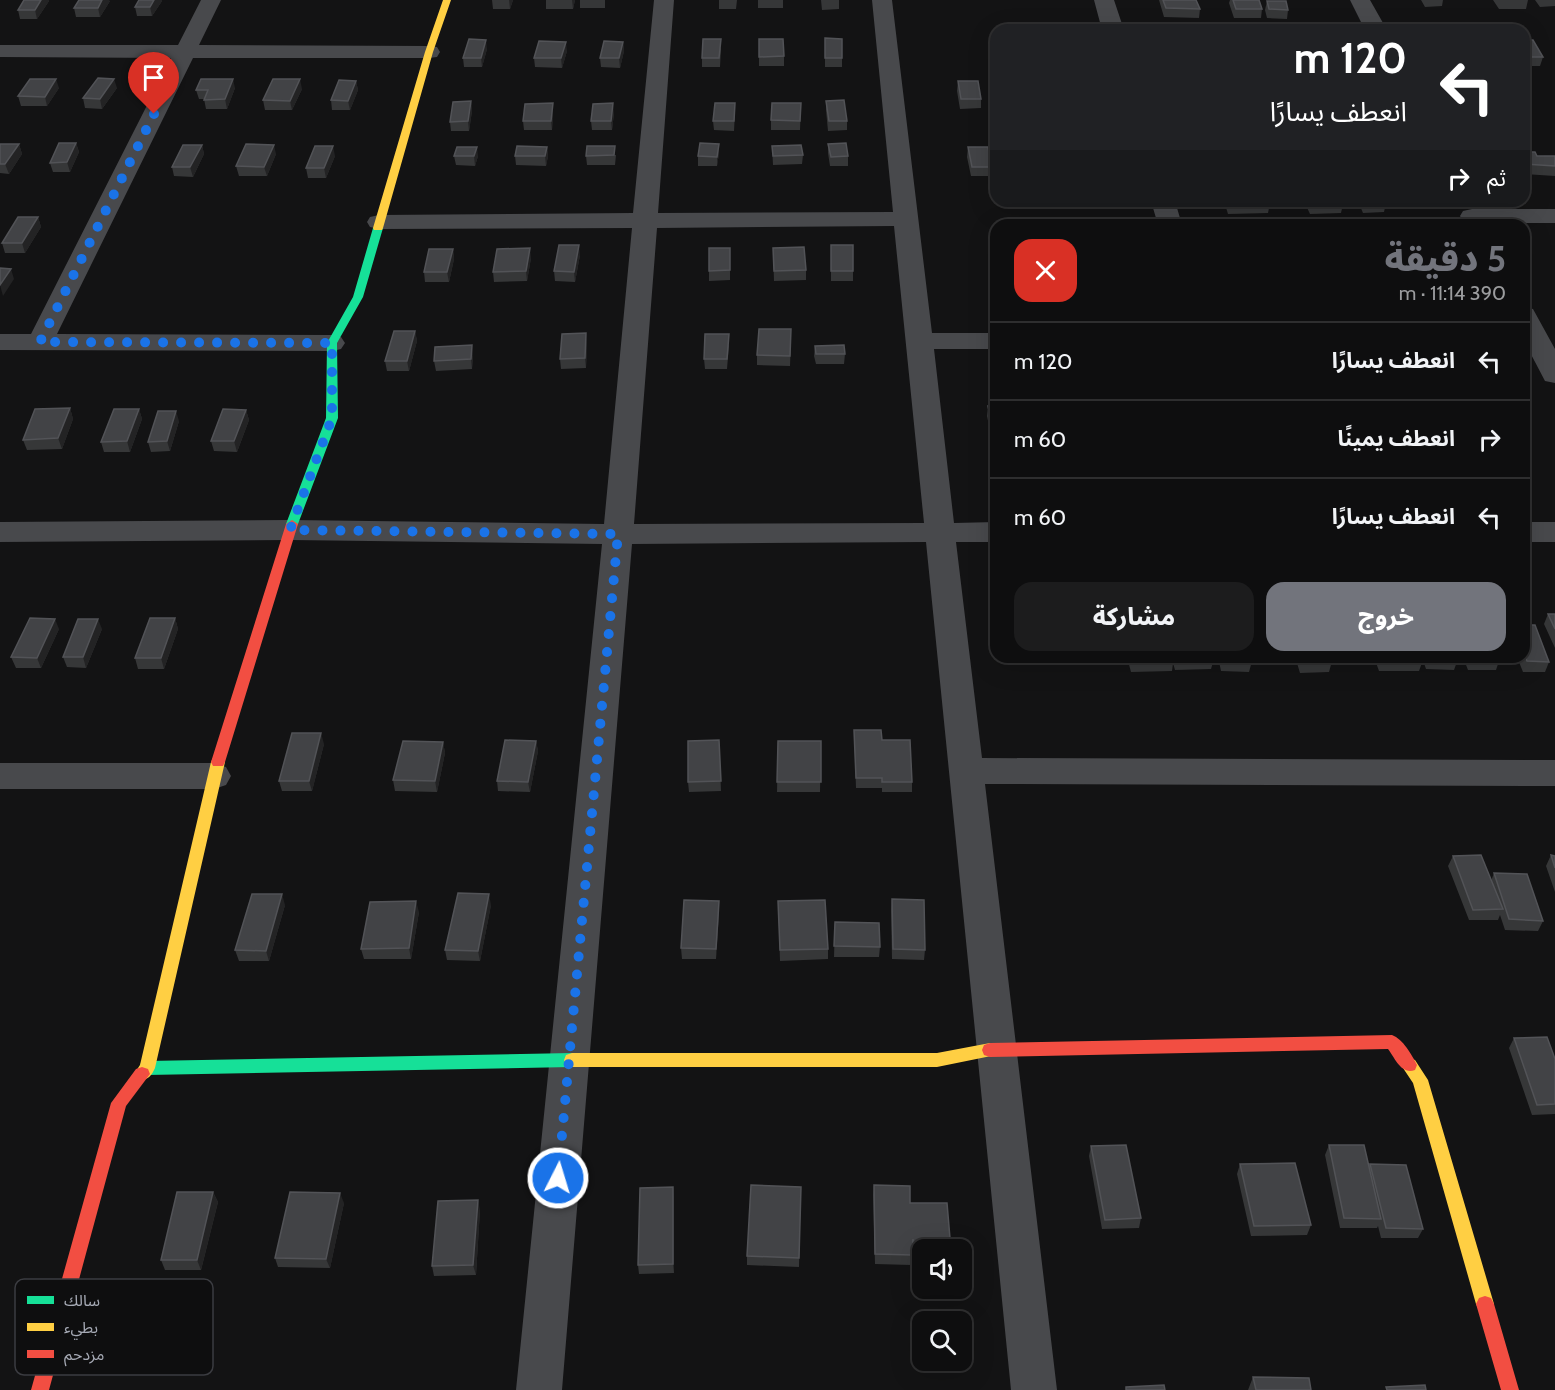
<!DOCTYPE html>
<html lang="ar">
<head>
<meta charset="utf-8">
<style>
  :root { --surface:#0e0e0f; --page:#1c1c1d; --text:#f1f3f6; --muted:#9b9c9e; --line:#2e2e2f; --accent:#72747c }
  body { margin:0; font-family:Cabin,"Noto Sans Arabic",sans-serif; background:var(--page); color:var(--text); direction:rtl; height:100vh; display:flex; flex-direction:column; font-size:22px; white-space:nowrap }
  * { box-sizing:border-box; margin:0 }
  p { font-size:20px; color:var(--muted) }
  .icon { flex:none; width:33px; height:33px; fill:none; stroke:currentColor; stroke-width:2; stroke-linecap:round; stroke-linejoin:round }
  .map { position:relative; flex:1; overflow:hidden; direction:ltr }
  .drawer { position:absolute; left:990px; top:219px; width:540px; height:444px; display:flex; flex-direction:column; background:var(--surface); border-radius:18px; box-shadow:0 6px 24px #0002,0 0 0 2px var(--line); direction:rtl }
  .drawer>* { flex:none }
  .hud { position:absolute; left:990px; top:24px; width:540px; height:183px; border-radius:18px; box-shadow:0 6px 24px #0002,0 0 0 2px var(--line); direction:rtl; background:#202124; color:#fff; overflow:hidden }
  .controls { position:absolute; left:912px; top:1239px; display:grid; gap:12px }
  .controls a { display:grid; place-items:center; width:60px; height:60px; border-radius:12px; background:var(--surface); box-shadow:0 6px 24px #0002,0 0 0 2px var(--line); font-size:30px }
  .pin { position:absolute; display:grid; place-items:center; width:51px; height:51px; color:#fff; margin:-62px -26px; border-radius:50% 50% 50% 0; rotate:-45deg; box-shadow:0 0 6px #0007 }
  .pin .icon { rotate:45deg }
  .me { position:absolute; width:66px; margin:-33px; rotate:5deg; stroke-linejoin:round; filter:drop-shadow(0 0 4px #0008) }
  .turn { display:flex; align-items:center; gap:21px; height:126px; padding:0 24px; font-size:27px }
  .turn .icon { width:78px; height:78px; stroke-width:2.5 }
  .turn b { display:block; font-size:42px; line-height:51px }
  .then { display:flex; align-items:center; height:57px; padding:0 24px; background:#0003; gap:12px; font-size:22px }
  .round { display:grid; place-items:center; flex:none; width:63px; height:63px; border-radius:18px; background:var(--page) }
  .head { display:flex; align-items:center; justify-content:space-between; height:102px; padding:0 24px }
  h1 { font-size:36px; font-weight:800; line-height:45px; color:var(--accent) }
  .cta { display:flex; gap:12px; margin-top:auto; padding:12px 24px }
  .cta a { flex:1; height:69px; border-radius:18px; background:var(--accent); color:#fff; font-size:24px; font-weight:800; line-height:69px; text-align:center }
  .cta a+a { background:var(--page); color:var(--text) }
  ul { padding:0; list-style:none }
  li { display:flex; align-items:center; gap:18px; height:78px; padding:0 24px; border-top:2px solid var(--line) }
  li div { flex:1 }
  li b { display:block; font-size:22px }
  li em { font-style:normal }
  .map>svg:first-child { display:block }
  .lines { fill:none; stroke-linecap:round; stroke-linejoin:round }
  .street { fill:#48494c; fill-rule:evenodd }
  .fast { fill:#16e098; fill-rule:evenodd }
  .slow { fill:#ffcf43; fill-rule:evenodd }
  .jam { fill:#f24e42; fill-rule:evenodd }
  .wall { fill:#363738 }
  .shaded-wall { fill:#232324 }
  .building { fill:#424346; stroke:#525357; stroke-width:1.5 }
  .route { stroke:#1a73e8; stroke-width:10; stroke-dasharray:0 18 }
  .key { fill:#0e0e0f; stroke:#3b3c41; stroke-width:1.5 }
  .key-label { font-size:16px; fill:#a5a9b4 }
</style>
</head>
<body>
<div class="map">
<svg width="1555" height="1390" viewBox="0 0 1555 1390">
  <rect width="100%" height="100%" fill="#131314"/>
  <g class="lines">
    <path class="street" d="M201,0h20l-22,45 230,1 8,1 3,5 -3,5 -8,1h-236l-136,276 275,1 9,2 4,6 -4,6 -9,2 -332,-1v-16h31l140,-276 -171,-1v-12h178z
      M654,0h20l-16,213 235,-1 -21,-212h20l40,333h64v16h-62l20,174 42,-1v20h-40l26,216 573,2v26l-570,-2 72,606h-46l-85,-848 -294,2 -70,846h-46l86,-846 -312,-4 -290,2v-20l290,-2 314,4 28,-296 -253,1 -9,-2 -3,-5 3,-5 9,-2 254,-2zM894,226l30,297 -290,1 23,-296z
      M1094,0h20l10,30h-22z
      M1350,0h20l17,30h-22z
      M1151,201h24l7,24h-24z
      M1472,209h83v14h-83l-9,-2 -3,-5 3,-5z
      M1524,307l9,2 22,40v34l-10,-2 -21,-40z
      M1524,522h31v20h-31z
      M0,763h214l12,4 5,9 -5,9 -12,4h-214z"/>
    <path class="fast" d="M378,225l5,3 -20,69 -26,46 1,75 -40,106 -6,4 -4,-1 -2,-3 40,-106 1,-75 26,-46 20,-69z
      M572,1053l6,2 2,5 -2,5 -6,2 -425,8 -6,-2 -2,-5 2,-5 6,-2z"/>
    <path class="slow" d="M443,0h8l-18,52 -50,176 -1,2h-8l-1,-2 52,-176z
      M218,757l5,1 2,4 -70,306c-4,9 -9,14 -19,11l-2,-5 6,-9 71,-303 2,-4z
      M990,1043l6,2 2,5 -2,5 -59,12h-365l-6,-2 -2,-5 2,-5 6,-2h365z
      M1409,1058l6,2 13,20 66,224 -3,6 -6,2 -6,-2 -3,-6 -63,-221 -12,-18 2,-5z"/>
    <path class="jam" d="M292,520l6,4 -73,238 -2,4h-10l-2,-4 75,-238z
      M1392,1035c11,4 20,20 25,30l-2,5c-14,5 -20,-12 -27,-21l-398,8 -6,-2 -2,-5 2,-5 6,-2z
      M142,1067l6,2 2,5 -24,32 -77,284h-18l80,-287 25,-34z
      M1485,1296l6,2 3,6 25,86h-18l-25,-86 3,-6z"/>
  </g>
  <path class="wall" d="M24,0h24l1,1 -12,18h-17l-2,-9z
    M492,0h21l-3,9h-17z
    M546,0h29l-2,9h-27z
    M580,0h25v8h-25z
    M719,0h18l-1,9h-17z
    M758,0h25v8h-25z
    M821,0h18v9l-17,1z
    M1159,0h37l4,9 -1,9 -35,-1z
    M1230,0h29l3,9 -1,9h-27l-5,-15z
    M1421,0h22l-1,6 -17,1z
    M1493,0h35l-2,9h-27z
    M1535,0h20v6l-15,1z
    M110,1l-10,16h-24l-2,-9z
    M162,1l-10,15h-15l-2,-9z
    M1267,1l21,9 -1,9 -20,-1 -2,-8z
    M825,38l17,20v9h-17z
    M759,39l25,17v10h-25z
    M1524,40l19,17 -3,9h-16z
    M623,42l1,9 -4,17 -19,-1 -1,-9z
    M721,48l-1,19h-18v-9z
    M487,49l-5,18h-18l-1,-9z
    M567,51l-5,17 -27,-1 -1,-9z
    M356,81l2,9 -8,20h-18l-1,-10z
    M958,81l23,18v9l-21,1 -3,-18z
    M59,88l-12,18h-26l-3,-10z
    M117,88l-15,21 -17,-1 -2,-10z
    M235,88l-8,21h-21l-2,-10h-5l-3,-9z
    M302,89l-10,21h-27l-2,-10z
    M471,101l1,10 -3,20h-18l-1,-9z
    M826,101l21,20v9l-19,1 -2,-21z
    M801,103l-1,27h-29v-10z
    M735,112l-1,19 -20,-1 -1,-9z
    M553,113l-1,17h-28l-1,-9z
    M614,113l-2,17h-20l-1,-9z
    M76,143l3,9 -9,20h-17l-3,-9z
    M0,144h19l3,10 -13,20 -9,-1z
    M828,144l20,12v10h-18l-2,-13z
    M202,145l2,9 -11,23 -19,-1 -2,-9z
    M772,146l31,9 -1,9 -29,1z
    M547,147l1,9 -2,10 -30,-1 -1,-9z
    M968,147l24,20 -1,9h-20l-4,-19z
    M1524,152l13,4h18v20l-31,-2z
    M719,153l-2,13h-19v-10z
    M276,154l-9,22h-28l-3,-10z
    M616,155l-1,10h-28l-1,-9z
    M335,156l-9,22h-18l-2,-10z
    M454,156h24l-3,10 -19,-1z
    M1224,201h45l1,2 -2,10 -40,1z
    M1304,201h38l1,3 -2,9 -31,1z
    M1358,201h27l1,2 -2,9 -21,1z
    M38,217l3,10 -16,26h-20l-3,-10z
    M831,245l22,26v10h-22z
    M709,248h21v32l-21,1z
    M773,248l33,22v10l-32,1z
    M453,249l1,10 -5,23h-24l-1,-10z
    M580,255l-5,27 -20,-1 -1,-10z
    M531,258l-4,23 -33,1 -1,-10z
    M415,331l2,10 -8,30h-22l-2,-10z
    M791,339l-1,27 -33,-1v-10z
    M587,343l-1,25 -25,1 -1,-10z
    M729,345l-2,24h-22l-1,-10z
    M815,346l30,8 -1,10h-28l-2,-8z
    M473,355l-1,14 -36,2 -2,-10z
    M988,406h8v44h-2l-7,-34z
    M70,408l3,11 -11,30 -35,1 -4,-10z
    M139,409l3,10 -12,33h-26l-3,-10z
    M246,410l3,10 -12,32 -23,-1 -3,-10z
    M179,421l-9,30 -19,1 -3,-10z
    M1548,614h7v34l-11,-24z
    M175,618l3,11 -14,40h-26l-3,-11z
    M1524,625l25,37 -4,10h-22l-6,-15h7z
    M59,629l-18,39h-25l-5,-11z
    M102,629l-16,39 -19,-1 -4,-10z
    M1020,657h30l-1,7 -28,-1z
    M1127,657h86l1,2 -3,10 -36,1 -2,-7 -1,8 -41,1z
    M1218,657h33l1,4 -3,11 -28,-1z
    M1268,657h62l2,4 -3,11 -29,1 -3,-10h-27z
    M1374,657h47l2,3 -4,11h-40z
    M1422,657h35l1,2 -4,11 -28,-1z
    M1463,657h50l-2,3 -12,1 -3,9h-28z
    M854,730l28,10 30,42v10h-30v-4h-26z
    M719,740l2,51 -32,1 -1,-10z
    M536,741l2,10 -8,41 -32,-1 -1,-10z
    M778,741h43l-1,51h-43z
    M443,742l2,11 -8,39 -42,-1 -2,-11z
    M324,744l-12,47h-30l-3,-10z
    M1551,855l4,1v36l-9,-26z
    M1453,856l38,25 3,-8 49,48 -5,10 -33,-1 -5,-15 -2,5h-29l-21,-54z
    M892,899l33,51 -1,10 -32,-1 -1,-49z
    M719,901v11l-3,47h-34l-1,-11z
    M778,901l50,48v10l-48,2z
    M285,905l-16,56h-30l-4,-11z
    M491,905l-11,56 -33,-1 -2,-10z
    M419,912l-8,47h-47l-3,-10z
    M835,922l45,25 -1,10h-45z
    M1514,1038l41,21v55l-23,1 -23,-67z
    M1329,1145l40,21 1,-2 53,65 -5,9h-37l-3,-12 -1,2h-37l-15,-73z
    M1091,1146l50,72 -2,10 -37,1 -13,-73z
    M1240,1164l71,61 -4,10 -56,1 -14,-62z
    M874,1185l36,18 12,47v26h-9l-1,-21 -1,10 -36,-1 -2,-69z
    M801,1187l-2,80 -52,-2v-9z
    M213,1192l5,10 -17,68h-36l-4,-10z
    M674,1197v76l-35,1 -1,-9z
    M344,1203l-14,65 -52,-1 -3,-9z
    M480,1210l-4,65 -42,1 -2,-10z
    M1253,1377l58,13h-63z"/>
  <path class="shaded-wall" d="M41,0h7l1,1 -12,18 -2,-9z
    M102,0h7l1,1 -10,16 -2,-9z
    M154,0h8v1l-10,15 -2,-9z
    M509,0h4l-3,9z
    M572,0h3l-2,9z
    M486,40l1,9 -5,18 -1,-9z
    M566,42l1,9 -5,17 -1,-10z
    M623,42l1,9 -4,17 -1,-10z
    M56,79l3,9 -12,18 -2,-9z
    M114,79l3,9 -15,21 -2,-10z
    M233,79l2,9 -8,21 -2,-10z
    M300,79l2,10 -10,21 -2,-9z
    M356,81l2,9 -8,20 -2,-9z
    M471,101l1,10 -3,20 -1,-10z
    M553,103v10l-1,17 -1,-9z
    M613,103l1,10 -2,17 -1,-9z
    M76,143l3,9 -9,20 -3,-10z
    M19,144l3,10 -13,20 -4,-10z
    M719,144v9l-2,13v-9z
    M202,145l2,9 -11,23 -3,-10z
    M274,145l2,9 -9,22 -3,-9z
    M333,146l2,10 -9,22 -2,-10z
    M477,147l1,9 -3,10 -1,-10z
    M547,147l1,9 -2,10 -1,-10z
    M38,217l3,10 -16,26 -3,-10z
    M579,245l1,10 -5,27 -1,-10z
    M530,248l1,10 -4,23 -1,-10z
    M453,249l1,10 -5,23 -2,-10z
    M11,269l3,10 -11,17 -3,-11z
    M415,331l2,10 -8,30 -2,-10z
    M586,333l1,10 -1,25 -1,-10z
    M472,345l1,10 -1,14 -1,-10z
    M70,408l3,11 -11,30 -4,-11z
    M139,409l3,10 -12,33 -3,-11z
    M246,410l3,10 -12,32 -3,-11z
    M176,411l3,10 -9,30 -3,-10z
    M175,618l3,11 -14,40 -3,-11z
    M55,619l4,10 -18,39 -4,-10z
    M98,619l4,10 -16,39 -3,-11z
    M321,733l3,11 -12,47 -3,-10z
    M536,741l2,10 -8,41 -2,-10z
    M443,742l2,11 -8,39 -2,-11z
    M282,894l3,11 -16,56 -3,-10z
    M489,894l2,11 -11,56 -2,-10z
    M416,901l3,11 -8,47 -2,-11z
    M719,901v11l-3,47v-10z
    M673,1187l1,10v76l-1,-9z
    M213,1192l5,10 -17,68 -4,-10z
    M340,1193l4,10 -14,65 -4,-9z
    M478,1200l2,10 -4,65 -3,-10z"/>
  <path class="building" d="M24,0h17l-6,10h-17z
    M79,0h23l-4,8h-24z
    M139,0h15l-4,7h-15z
    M1163,0h33l4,9 -34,-1z
    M1233,0h26l3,9h-26z
    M1267,1h19l2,9 -19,-1z
    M825,38l17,1v19h-17z
    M469,39l17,1 -5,18h-18z
    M703,39h18l-2,19h-17z
    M759,39h24l1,17 -25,1z
    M1524,40h9l10,17h-19z
    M539,41l27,1 -5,16h-27z
    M604,41l19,1 -4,16h-19z
    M98,78l16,1 -14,20 -17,-1z
    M30,79h26l-11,18 -27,-1z
    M201,79h32l-8,20 -21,1 4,-10h-12z
    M273,79h27l-10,22 -27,-1z
    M339,80l17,1 -8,20 -17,-1z
    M958,81h20l3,18h-20z
    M844,100l3,21h-18l-3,-20z
    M471,101l-3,20 -18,1 3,-20z
    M553,103l-2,18h-28l2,-17z
    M613,103l-2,18h-20l2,-17z
    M715,103h20l-1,18h-21z
    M772,103h29l-1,18 -29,-1z
    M59,143h17l-9,19 -17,1z
    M700,143l19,1 -2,13 -19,-1z
    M846,143l2,13 -17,1 -3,-13z
    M0,144h19l-14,20h-5z
    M246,144l28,1 -10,22 -28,-1z
    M183,145h19l-12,22h-18z
    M801,145l2,10 -30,1 -1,-10z
    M315,146h18l-9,22h-18z
    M517,146l30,1 -2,9h-30z
    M587,146h28l-1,9 -28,1z
    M457,147h20l-3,9h-20z
    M968,147h20l4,20h-20z
    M1524,152h11l2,4h18v10l-31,-2z
    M1228,201h41l1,2 -41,1z
    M1310,201h32l1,3h-31z
    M1365,201h20l1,2h-20z
    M18,217h20l-16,26h-20z
    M559,245h20l-5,27 -20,-1z
    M831,245h22v26h-22z
    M804,247l2,23 -32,1 -1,-23z
    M530,248l-4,23 -33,1 4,-23z
    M709,248h21v22l-21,1z
    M429,249h24l-6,23h-23z
    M0,268l11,1 -11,16z
    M759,329h32l-1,27 -33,-1z
    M394,331h21l-8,30h-22z
    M586,333l-1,25 -25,1 2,-25z
    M705,334h24l-2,25h-23z
    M472,345l-1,14 -37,2 1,-14z
    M844,345l1,9h-29l-1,-8z
    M988,406h8v34h-1z
    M70,408l-12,30 -35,2 12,-31z
    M114,409h25l-12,32 -26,1z
    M223,409l23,1 -12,31h-23z
    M158,411h18l-9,30 -19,1z
    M1548,614h7v15z
    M30,618l25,1 -18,39 -26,-1z
    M150,618h25l-14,40h-26z
    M78,619h20l-15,38h-20z
    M1524,625h11l14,37 -22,-1 -3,-7z
    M1132,657h41l1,4 -41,1z
    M1176,657h37l1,2h-37z
    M1223,657h28l1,4h-28z
    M1302,657h28l2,4 -29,1z
    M1381,657h40l2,3 -41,1z
    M1429,657h28l1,2h-29z
    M1471,657h27l2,3h-28z
    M854,730h27l1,10h28l2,42h-30v-4h-26z
    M292,733h29l-12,48h-30z
    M505,740l31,1 -8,41 -31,-1z
    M719,740l2,41 -33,1v-41z
    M403,741l40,1 -8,39 -42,-1z
    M778,741h43v41h-44z
    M1481,855l22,54 -30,1 -20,-54z
    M1551,855l4,1v12z
    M1494,873l33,1 16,47 -34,-2z
    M458,893l31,1 -11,57 -33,-1z
    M252,894h30l-16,57 -31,-1z
    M892,899l32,1 1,50 -32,-1z
    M684,900l35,1 -3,48 -35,-1z
    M825,900l3,49 -48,1 -2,-49z
    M416,901l-7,47 -48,1 9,-47z
    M835,922l44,1 1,24 -46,-1z
    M1547,1037l8,22v45l-18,1 -23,-67z
    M1126,1145l15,73 -36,2 -14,-74z
    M1329,1145h35l17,74 -37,-1z
    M1295,1163l16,62 -57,1 -14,-62z
    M1370,1164l36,1 17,64 -37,-1z
    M751,1185l50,2 -2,71 -52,-2z
    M874,1185l36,1v17h37l4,47h-29v16h-8l-1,-27 -1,16 -37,-1z
    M673,1187v77l-35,1 2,-77z
    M177,1192h36l-16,68h-36z
    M290,1192l50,1 -14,66 -51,-1z
    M478,1200l-5,65 -41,1 6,-65z
    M1253,1377l56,1 2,12h-55z
    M1164,1385l1,5h-39v-3z
    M1425,1385l1,5h-39l-1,-3z"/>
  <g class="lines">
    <path class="route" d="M154,114l-114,228 292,1v75l-42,112 328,4 -60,644"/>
  </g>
  <rect x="15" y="1279" width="198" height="96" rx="9" class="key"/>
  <rect x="27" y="1296" width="27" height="8" fill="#16e098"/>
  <rect x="27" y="1323" width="27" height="8" fill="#ffcf43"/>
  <rect x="27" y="1350" width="27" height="8" fill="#f24e42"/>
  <g class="key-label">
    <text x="64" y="1306">سالك</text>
    <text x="64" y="1333">بطيء</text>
    <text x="64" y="1360">مزدحم</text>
  </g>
</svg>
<div class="controls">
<a><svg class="icon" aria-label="sound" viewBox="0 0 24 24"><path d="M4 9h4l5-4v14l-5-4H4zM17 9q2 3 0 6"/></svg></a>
<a><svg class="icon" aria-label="search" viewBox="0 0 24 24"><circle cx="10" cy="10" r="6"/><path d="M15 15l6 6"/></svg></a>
</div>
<div class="pin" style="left:154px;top:114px;background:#d93025"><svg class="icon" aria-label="arrive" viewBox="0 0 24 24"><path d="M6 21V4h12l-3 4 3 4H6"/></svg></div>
<svg class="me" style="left:558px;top:1178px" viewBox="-20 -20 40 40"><circle r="17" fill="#1a73e8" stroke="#fff" stroke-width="3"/><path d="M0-11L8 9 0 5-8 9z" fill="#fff"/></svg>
<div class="hud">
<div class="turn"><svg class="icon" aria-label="left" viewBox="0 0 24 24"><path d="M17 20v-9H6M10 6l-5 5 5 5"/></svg><div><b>120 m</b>انعطف يسارًا</div></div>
<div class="then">ثم<svg class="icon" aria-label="right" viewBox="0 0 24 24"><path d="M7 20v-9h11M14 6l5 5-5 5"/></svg></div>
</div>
<section class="drawer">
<div class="head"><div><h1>5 دقيقة</h1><p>390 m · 11:14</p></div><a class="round" style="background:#d93025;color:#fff"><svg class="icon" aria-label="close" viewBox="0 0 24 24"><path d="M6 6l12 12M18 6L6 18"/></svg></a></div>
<ul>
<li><svg class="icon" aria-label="left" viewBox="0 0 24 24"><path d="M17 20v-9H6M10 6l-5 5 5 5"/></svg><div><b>انعطف يسارًا</b></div><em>120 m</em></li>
<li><svg class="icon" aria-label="right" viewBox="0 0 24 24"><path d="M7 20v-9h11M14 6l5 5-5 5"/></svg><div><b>انعطف يمينًا</b></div><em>60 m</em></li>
<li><svg class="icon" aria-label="left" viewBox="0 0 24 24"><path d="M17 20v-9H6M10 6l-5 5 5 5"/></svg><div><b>انعطف يسارًا</b></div><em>60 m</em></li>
</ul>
<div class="cta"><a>خروج</a><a>مشاركة</a></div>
</section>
</div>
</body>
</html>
